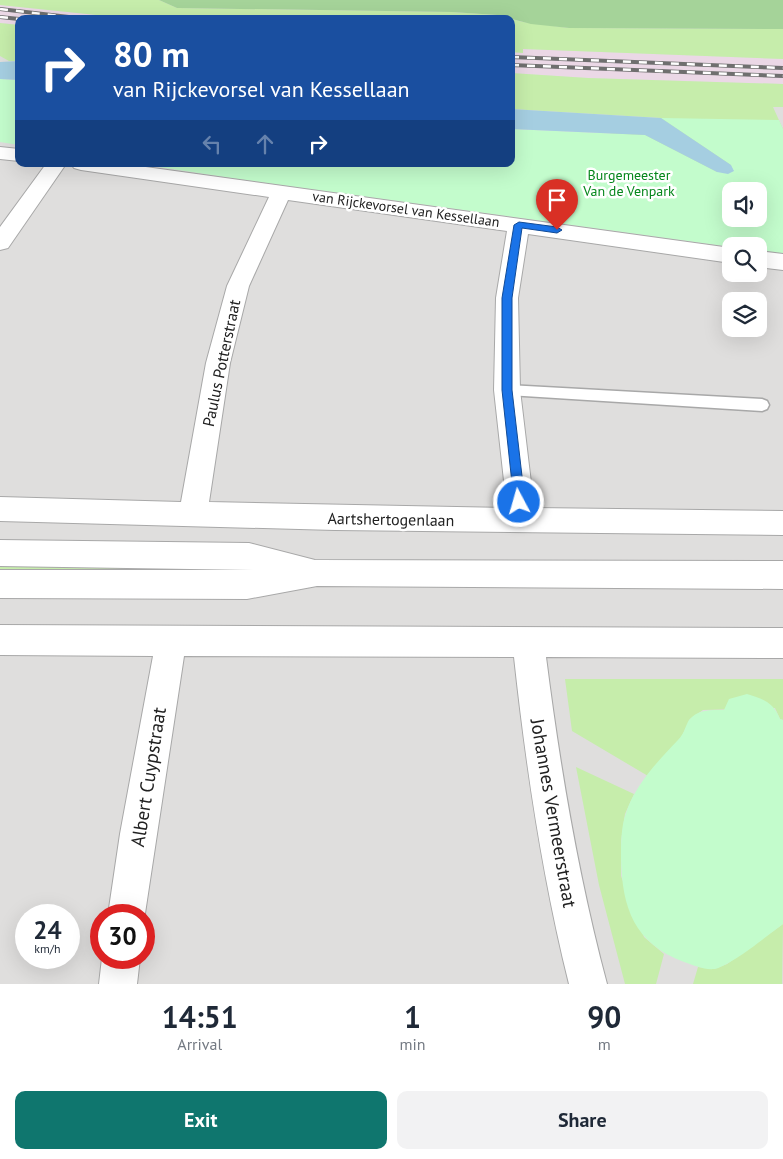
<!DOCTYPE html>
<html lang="en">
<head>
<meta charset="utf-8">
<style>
  :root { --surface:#fff; --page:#f2f2f3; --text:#1f2937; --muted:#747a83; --accent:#0f766e }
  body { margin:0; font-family:"PT Sans",sans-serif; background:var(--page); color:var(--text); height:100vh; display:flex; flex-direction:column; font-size:19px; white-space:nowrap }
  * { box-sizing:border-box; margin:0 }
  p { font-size:16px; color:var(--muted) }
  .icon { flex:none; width:28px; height:28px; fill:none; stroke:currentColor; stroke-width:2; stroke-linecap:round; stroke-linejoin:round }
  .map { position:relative; height:984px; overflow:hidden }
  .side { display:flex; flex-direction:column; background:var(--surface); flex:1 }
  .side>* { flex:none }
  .banner { position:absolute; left:15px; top:15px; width:500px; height:152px; border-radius:10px; box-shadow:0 5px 20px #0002; background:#1a4fa0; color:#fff; overflow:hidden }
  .fabs { position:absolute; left:722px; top:182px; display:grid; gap:10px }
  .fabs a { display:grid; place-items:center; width:45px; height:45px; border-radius:10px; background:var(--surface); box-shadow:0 5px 20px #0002; font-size:25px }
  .speed { position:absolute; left:15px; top:904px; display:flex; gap:10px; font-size:25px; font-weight:700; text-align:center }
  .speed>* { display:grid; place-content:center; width:65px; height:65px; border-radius:50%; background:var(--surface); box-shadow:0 5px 20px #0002; line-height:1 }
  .speed small { font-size:12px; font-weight:400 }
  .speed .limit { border:8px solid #d22; background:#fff; color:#111 }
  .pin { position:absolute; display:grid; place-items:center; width:42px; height:42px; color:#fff; margin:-51px -21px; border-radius:50% 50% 50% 0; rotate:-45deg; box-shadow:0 0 5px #0007 }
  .pin .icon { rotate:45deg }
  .me { position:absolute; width:55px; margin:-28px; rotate:354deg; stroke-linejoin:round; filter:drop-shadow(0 0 4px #0008) }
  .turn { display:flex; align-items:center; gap:18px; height:105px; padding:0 15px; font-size:22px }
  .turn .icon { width:65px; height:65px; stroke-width:2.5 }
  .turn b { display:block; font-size:35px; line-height:42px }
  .lanes { display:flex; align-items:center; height:48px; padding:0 15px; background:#0003; justify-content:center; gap:25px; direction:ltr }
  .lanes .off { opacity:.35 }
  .eta { display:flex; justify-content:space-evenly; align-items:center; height:85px; text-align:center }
  .eta b { font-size:30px; font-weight:800; line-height:35px }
  .primary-button { display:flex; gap:10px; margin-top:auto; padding:10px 15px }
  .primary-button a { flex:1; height:58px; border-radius:10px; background:var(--accent); color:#fff; font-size:20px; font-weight:800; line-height:58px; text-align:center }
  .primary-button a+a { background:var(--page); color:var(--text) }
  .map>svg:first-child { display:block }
  .residential { fill:#dfdedd; fill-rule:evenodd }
  .industrial { fill:#ebd8e6 }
  .grass { fill:#c6edab }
  .forest { fill:#a5d399 }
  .park { fill:#c3fccc; fill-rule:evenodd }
  .water { fill:#a5cee1 }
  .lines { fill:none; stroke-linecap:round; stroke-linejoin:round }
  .service-casing { stroke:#a8a8a8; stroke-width:3 }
  .minor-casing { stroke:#a8a8a8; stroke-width:2 }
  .tertiary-casing { stroke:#a8a8a8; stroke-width:2 }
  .service { fill:#fff; fill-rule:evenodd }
  .minor { fill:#fff; fill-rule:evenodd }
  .tertiary { fill:#fff; fill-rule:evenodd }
  .rail-casing { stroke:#6f6f6f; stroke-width:4 }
  .rail { stroke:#fff; stroke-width:2.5; stroke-dasharray:8; stroke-linecap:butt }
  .route { fill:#1a73e8; stroke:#114b97 }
  .labels { text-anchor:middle; stroke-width:5; stroke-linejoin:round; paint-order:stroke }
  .far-park-label { font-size:14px; fill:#06871c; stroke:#fff }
  .far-street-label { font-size:14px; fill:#212121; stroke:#fff }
  .street-label { font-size:16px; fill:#212121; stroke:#fff }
  .near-street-label { font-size:19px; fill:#212121; stroke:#fff }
</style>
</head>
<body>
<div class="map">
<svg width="783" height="984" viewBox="0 0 783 984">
  <rect width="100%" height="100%" fill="#f1efe7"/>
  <path class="residential" d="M0,0h783v984h-783zM19,19h492v145h-492zM731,191h28v28h-28zM731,246h28v28h-28zM731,301h28v28h-28zM26,915h43v43h-43zM101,915h43v43h-43z"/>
  <path class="industrial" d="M0,5l135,14h-116v6l-19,-2z
    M523,49l260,10v25l-195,-6 -77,-5v-21l12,1z"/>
  <path class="grass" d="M0,0h159l18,8 275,4 45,3 26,7 46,6 214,1v30l-260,-10v4l-12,-1v-33h-376l-135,-14z
    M0,23l19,2v36h-10l-9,-5z
    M511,73l77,5 195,6v23h-10l10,22v125l-24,-35v-28h-28l-252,-27h32l150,-46 -150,-9z
    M0,565l245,7 -245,4z
    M565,679h218v41l-3,-1 -5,-11 -72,2 -13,9 -8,17 -34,40 -76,-45z
    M576,767l58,27 -9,20 -4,27v35l23,61 20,17 -8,30h-31l-26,-99z
    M783,924l-1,60h-89l5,-17 16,2 13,-5z"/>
  <path class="forest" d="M159,0h624v29l-214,-1 -38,-4 -34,-9 -45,-3 -275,-4z"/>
  <path class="park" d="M0,79l19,1v65l-19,-3z
    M661,118l118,2 4,9v125l-24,-3v-5l-28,1 -493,-68 -99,-15h372v-35l134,6 72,37 14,-7zM731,191h28v28h-28z
    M747,694c16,5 26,8 33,25l3,1v204c-15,11 -54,43 -69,45 -10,1 -21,-4 -30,-7 -50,-19 -62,-54 -63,-104 0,-15 0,-31 5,-45 9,-28 32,-52 52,-73 6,-6 7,-13 11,-20 9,-11 22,-10 35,-10l5,-11z"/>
  <path class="water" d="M19,61v19l-19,-1v-17z
    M511,109l150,9 70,47 3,6 -6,3 -11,-2 -72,-37 -134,-6z"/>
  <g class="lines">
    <defs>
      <path id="service" d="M507,385l255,14 5,2 2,4 -2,4 -5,2 -255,-16 -5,-1 -2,-4 2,-4z"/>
      <path id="minor" d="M0,147l19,2v12l-19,-2z
        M46,164h20l-58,84 -8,2v-23z
        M71,164h53l607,84v15l-203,-29 -10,64 2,92 14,118 249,3v24l-448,-5 -335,-9v-24l181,5 25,-139 21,-77 42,-89 -188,-27 -7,-2zM288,200l219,31 -11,67 -2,92 13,118 -298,-6 21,-139 19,-77z
        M759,251l24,3v16l-24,-3z
        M0,625l783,3v30l-237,-1c14,110 32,219 61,327h-38c-27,-108 -43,-217 -55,-327l-330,-1 -40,264v-5h-36l12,-81 33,-178 -153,-1z
        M102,958h38l-3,26h-38z"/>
      <path id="tertiary" d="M0,540l249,3 66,17 468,1v28l-466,-3 -70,13 -247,-1v-28h253l-253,-4z"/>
    </defs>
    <use href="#service" class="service-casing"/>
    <use href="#minor" class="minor-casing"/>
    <use href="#tertiary" class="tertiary-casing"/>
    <use href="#service" class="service"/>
    <use href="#minor" class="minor"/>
    <use href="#tertiary" class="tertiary"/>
    <defs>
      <path id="rail" d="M0,9l86,10
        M0,17l19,2
        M511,57l272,11
        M511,65l272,11"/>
    </defs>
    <use href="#rail" class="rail-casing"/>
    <use href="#rail" class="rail"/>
  </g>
  <path class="route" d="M519,222l38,5 5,3 -5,3 -35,-5 -10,70v92l13,112 -2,4h-8l-1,-4 -12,-112v-92l12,-73z"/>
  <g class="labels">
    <g class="far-park-label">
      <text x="629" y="180">Burgemeester<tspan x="629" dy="16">Van de Venpark</tspan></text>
    </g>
    <g class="far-street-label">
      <text transform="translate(406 209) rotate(8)" y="5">van Rijckevorsel van Kessellaan</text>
    </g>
    <g class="street-label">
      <text transform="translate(221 363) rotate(-78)" y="6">Paulus Potterstraat</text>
      <text transform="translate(391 519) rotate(1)" y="6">Aartshertogenlaan</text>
    </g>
    <g class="near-street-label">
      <text transform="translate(148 777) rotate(-81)" y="7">Albert Cuypstraat</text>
      <text transform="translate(554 813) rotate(80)" y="7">Johannes Vermeerstraat</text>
    </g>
  </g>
</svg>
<div class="fabs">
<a><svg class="icon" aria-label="sound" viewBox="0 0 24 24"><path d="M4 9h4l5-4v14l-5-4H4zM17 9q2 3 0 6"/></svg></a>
<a><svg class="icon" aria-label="search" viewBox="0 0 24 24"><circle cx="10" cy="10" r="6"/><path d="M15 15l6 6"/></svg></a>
<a><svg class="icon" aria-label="layers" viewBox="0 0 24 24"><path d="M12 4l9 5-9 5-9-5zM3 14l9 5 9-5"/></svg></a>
</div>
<div class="speed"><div>24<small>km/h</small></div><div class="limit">30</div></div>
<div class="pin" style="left:557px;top:230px;background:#d93025"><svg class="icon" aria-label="arrive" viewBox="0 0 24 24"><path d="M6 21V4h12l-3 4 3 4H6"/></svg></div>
<svg class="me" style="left:519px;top:502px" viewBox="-20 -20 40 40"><circle r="17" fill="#1a73e8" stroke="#fff" stroke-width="3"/><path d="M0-11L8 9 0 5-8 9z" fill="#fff"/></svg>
<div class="banner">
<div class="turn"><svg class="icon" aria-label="right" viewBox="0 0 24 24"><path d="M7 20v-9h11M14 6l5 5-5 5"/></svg><div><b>80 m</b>van Rijckevorsel van Kessellaan</div></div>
<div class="lanes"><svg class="icon off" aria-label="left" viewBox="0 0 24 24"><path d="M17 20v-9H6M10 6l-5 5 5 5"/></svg><svg class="icon off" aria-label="ahead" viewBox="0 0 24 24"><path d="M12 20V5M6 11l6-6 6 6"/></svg><svg class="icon" aria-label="right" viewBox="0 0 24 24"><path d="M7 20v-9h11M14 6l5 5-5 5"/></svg></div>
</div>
</div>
<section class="side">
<div class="eta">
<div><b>14:51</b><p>Arrival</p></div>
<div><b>1</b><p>min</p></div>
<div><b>90</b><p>m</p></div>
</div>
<div class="primary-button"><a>Exit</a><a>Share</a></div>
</section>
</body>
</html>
